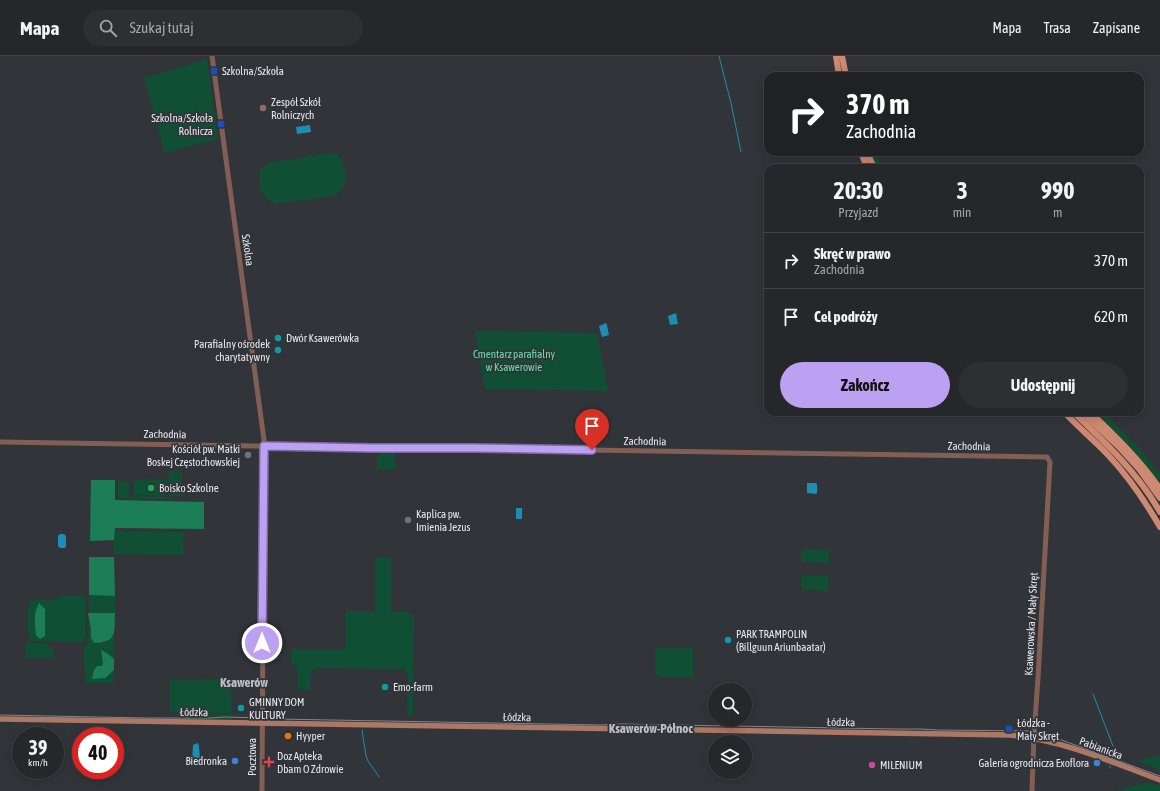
<!DOCTYPE html>
<html lang="pl">
<head>
<meta charset="utf-8">
<style>
  :root { --surface:#25272b; --page:#2d2f33; --text:#f1f3f6; --muted:#a3a5a9; --line:#424447; --accent:#bca0f2 }
  body { margin:0; font-family:"Asap Condensed",sans-serif; background:var(--page); color:var(--text); height:100vh; display:flex; flex-direction:column; font-size:15px; white-space:nowrap }
  * { box-sizing:border-box; margin:0 }
  p { font-size:13px; color:var(--muted) }
  .icon { flex:none; width:22px; height:22px; fill:none; stroke:currentColor; stroke-width:2; stroke-linecap:round; stroke-linejoin:round }
  .map { position:relative; flex:1; overflow:hidden }
  .drawer { position:absolute; left:764px; top:108px; width:380px; height:252px; display:flex; flex-direction:column; background:var(--surface); border-radius:12px; box-shadow:0 2px 10px #0003,0 0 0 1px var(--line) }
  .drawer>* { flex:none }
  .hud { position:absolute; left:764px; top:16px; width:380px; height:84px; border-radius:12px; box-shadow:0 2px 10px #0003,0 0 0 1px var(--line); background:#202124; color:#fff; overflow:hidden }
  .controls { position:absolute; left:708px; top:627px; display:grid; gap:8px }
  .controls a { display:grid; place-items:center; width:44px; height:44px; border-radius:50%; background:var(--surface); box-shadow:0 2px 10px #0003,0 0 0 1px var(--line); font-size:20px }
  .speed { position:absolute; left:12px; top:671px; display:flex; gap:8px; font-size:20px; font-weight:700; text-align:center }
  .speed>* { display:grid; place-content:center; width:52px; height:52px; border-radius:50%; background:var(--surface); box-shadow:0 2px 10px #0003,0 0 0 1px var(--line); line-height:1 }
  .speed small { font-size:10px; font-weight:400 }
  .speed .limit { border:6px solid #d22; background:#fff; color:#111 }
  .pin { position:absolute; display:grid; place-items:center; width:34px; height:34px; color:#fff; margin:-41px -17px; border-radius:50% 50% 50% 0; rotate:-45deg; box-shadow:0 0 4px #0007 }
  .pin .icon { rotate:45deg }
  .me { position:absolute; width:44px; margin:-22px; rotate:0deg; stroke-linejoin:round; filter:drop-shadow(0 0 3px #0008) }
  .turn { display:flex; align-items:center; gap:14px; height:84px; padding:0 16px; font-size:18px }
  .turn .icon { width:52px; height:52px; stroke-width:2.5 }
  .turn b { display:block; font-size:28px; line-height:34px }
  .eta { display:flex; justify-content:space-evenly; align-items:center; height:68px; text-align:center }
  .eta b { font-size:24px; font-weight:700; line-height:28px }
  .primary-button { display:flex; gap:8px; margin-top:auto; padding:8px 16px }
  .primary-button a { flex:1; height:46px; border-radius:24px; background:var(--accent); color:#111; font-size:16px; font-weight:700; line-height:46px; text-align:center }
  .primary-button a+a { background:var(--page); color:var(--text) }
  ul { padding:0; list-style:none }
  li { display:flex; align-items:center; gap:12px; height:56px; padding:0 16px; border-top:1px solid var(--line) }
  li div { flex:1 }
  li b { display:block; font-size:15px }
  li em { font-style:normal }
  header { display:flex; align-items:center; gap:24px; box-sizing:border-box; height:56px; padding:0 20px; background:var(--surface); border-bottom:1px solid var(--line) }
  header strong { font-size:19px }
  nav { display:flex; gap:22px; margin-inline-start:auto; font-size:14px }
  .search { width:280px; height:36px; background:var(--page); display:flex; align-items:center; gap:10px; box-sizing:border-box; padding:0 14px; border-radius:22px; color:var(--muted); font-size:15px }
  .map>svg:first-child { display:block }
  .green { fill:#114f35 }
  .forest { fill:#1c7e56 }
  .water { fill:#1f8cb2 }
  .lines { fill:none; stroke-linecap:round; stroke-linejoin:round }
  .stream { stroke:#1f8cb2; stroke-width:1 }
  .tertiary { stroke:#825f54; stroke-width:5 }
  .secondary { stroke:#ad7765; stroke-width:5.5 }
  .primary { stroke:#ce8972; stroke-width:6 }
  .tram { stroke:#83868a; stroke-width:1 }
  .route-casing { stroke:#7a689d; stroke-width:10 }
  .route { stroke:#bca0f2; stroke-width:7 }
  .transit-dot { fill:#1a4fb4; stroke:#313439; stroke-width:1.5 }
  .education-dot { fill:#8d6e63; stroke:#313439; stroke-width:1.5 }
  .culture-dot { fill:#0f9aa8; stroke:#313439; stroke-width:1.5 }
  .worship-dot { fill:#6b7280; stroke:#313439; stroke-width:1.5 }
  .leisure-dot { fill:#2e9e5b; stroke:#313439; stroke-width:1.5 }
  .food-dot { fill:#e8710a; stroke:#313439; stroke-width:1.5 }
  .shop-dot { fill:#3f7fe0; stroke:#313439; stroke-width:1.5 }
  .health-dot { fill:#e0444e; stroke:#313439; stroke-width:1.5 }
  .hotel-dot { fill:#d1479c; stroke:#313439; stroke-width:1.5 }
  .labels { text-anchor:middle; stroke-width:3.5; stroke-linejoin:round; paint-order:stroke }
  .poi-label { font-size:11px; fill:#e6e8eb; stroke:#313439; text-anchor:start }
  .street-label { font-size:11px; fill:#e6e8eb; stroke:#313439 }
  .park-label { font-size:11px; fill:#66e1a8; stroke:#313439 }
  .quarter-label { font-size:13px; font-weight:bold; fill:#bcc0c7; stroke:#313439 }
</style>
</head>
<body>
<header>
<strong>Mapa</strong>
<div class="search"><svg class="icon" aria-label="search" viewBox="0 0 24 24"><circle cx="10" cy="10" r="6"/><path d="M15 15l6 6"/></svg>Szukaj tutaj</div>
<nav><a>Mapa</a><a>Trasa</a><a>Zapisane</a></nav>
</header>
<div class="map">
<svg width="1160" height="735" viewBox="0 0 1160 735">
  <rect width="100%" height="100%" fill="#313439"/>
  <path class="green" d="M207,3l11,80 -53,14 -21,-75z
    M329,97h8c11,15 15,32 -3,43l-58,8c-9,-3 -16,-12 -17,-22 0,-4 1,-9 1,-13l10,-6z
    M871,97l8,6 4,9h-6z
    M475,275l122,2 11,58 -123,-2z
    M1095,356h8l33,33 15,18 9,11v9l-24,-30z
    M381,397h14v16l-18,1v-14z
    M169,415h13v25h-13z
    M134,423l33,1v16l-33,-1z
    M118,426h11v16h-11z
    M131,440l42,1v2h-42z
    M114,475l69,1 1,23 -70,-1z
    M804,493l25,1v13l-28,-1v-10z
    M375,501l16,1v54h17v2l6,1 -1,100h-6l1,-41 -4,-5 -85,-1 -2,1h-6l-1,21 -12,-1v-24h-7v-16h55v-38h29z
    M802,520h27l-1,15 -26,-2z
    M89,539l26,1v17l-26,1 2,15v9l22,-1 1,-5v51h-29l-1,-38h4z
    M58,540h28l-1,41 -2,4 -2,1 -46,-1 -5,-2c-4,-7 -3,-30 0,-37l4,-2h24z
    M27,588c12,-2 27,-4 26,13l-2,1h-25v-14z
    M655,592h38v29h-35l-3,-2z
    M231,623v34l-61,-1v-32z
    M187,657l63,2 1,1 -65,-1z
    M186,662h46v1h19v1l-65,-1z
    M1160,699v15l-23,-9z
    M1149,726l11,4v5h-44z"/>
  <path class="forest" d="M91,424h24v20l89,2v27l-89,-1 -1,12 -24,1z
    M89,501h25l1,39 -26,-1z
    M39,547l6,6v27l-5,3 -4,-4c-1,-12 -3,-21 3,-32z
    M88,557h27c-1,20 3,29 -21,30l-3,-5v-9z
    M101,594l7,4 6,5v11l-9,8 -13,1 2,-9 3,-4h5l1,-4z"/>
  <path class="water" d="M310,69l1,7 -14,2 -1,-7z
    M676,257l2,11 -8,1 -2,-9z
    M606,267l1,2 2,10 -7,2 -2,-7 -1,-4z
    M807,427h9l1,1v9l-1,1 -9,-1z
    M516,452h6v11h-6z
    M60,478h4l2,2v10l-1,2h-5l-2,-2v-10z
    M198,687l1,3 1,13 -3,2h-5l1,-16z"/>
  <g class="lines">
    <path class="stream" d="M719,0l12,47 10,49
      M1093,638l20,52
      M362,674l4,26 2,5 11,16
      M1114,699v-6
      M1110,712v-2"/>
    <path class="tertiary" d="M212,0l52,384 -2,351
      M0,386l374,6h99l116,2 458,7 3,5 -12,216 -4,57 -2,56"/>
    <path class="secondary" d="M0,663l1010,16c53,5 101,27 150,45"/>
    <path class="primary" d="M836,0l3,20
      M842,0l4,20
      M861,96l6,16
      M867,96l7,16
      M1064,356c14,15 30,28 44,43 21,22 37,46 52,72
      M1073,356c32,30 65,61 87,100
      M1082,356l37,35 20,22 21,29
      M1090,356c25,24 50,48 70,77"/>
    <path class="tram" d="M0,659l146,3h65l12,-1 42,1 12,1 324,6 20,-1 275,5h24l17,1 93,1 15,3 115,42"/>
  </g>
  <g class="lines">
    <defs>
      <path id="route" d="M262,587l2,-197 110,2h99l119,2"/>
    </defs>
    <use href="#route" class="route-casing"/>
    <use href="#route" class="route"/>
  </g>
  <g class="transit-dot">
    <rect x="210" y="11" width="8" height="8" rx="2"/>
    <rect x="217" y="64" width="8" height="8" rx="2"/>
    <rect x="1005" y="669" width="8" height="8" rx="2"/>
  </g>
  <circle class="education-dot" cx="263" cy="52" r="4"/>
  <g class="culture-dot">
    <circle cx="278" cy="282" r="4"/>
    <circle cx="278" cy="294" r="4"/>
    <circle cx="728" cy="584" r="4"/>
    <circle cx="385" cy="631" r="4"/>
    <circle cx="241" cy="652" r="4"/>
  </g>
  <g class="worship-dot">
    <circle cx="248" cy="399" r="4"/>
    <circle cx="408" cy="464" r="4"/>
  </g>
  <circle class="leisure-dot" cx="151" cy="432" r="4"/>
  <circle class="food-dot" cx="288" cy="680" r="4"/>
  <g class="shop-dot">
    <circle cx="235" cy="705" r="4"/>
    <circle cx="1097" cy="707" r="4"/>
  </g>
  <path class="health-dot" d="M267 700h4v4h4v4h-4v4h-4v-4h-4v-4h4z"/>
  <circle class="hotel-dot" cx="872" cy="709" r="4"/>
  <g class="labels">
    <g class="poi-label">
      <text x="222" y="19">Szkolna/Szkoła</text>
      <text x="271" y="50">Zespół Szkół<tspan x="271" dy="13">Rolniczych</tspan></text>
      <text x="213" y="66" text-anchor="end">Szkolna/Szkoła<tspan x="213" dy="13">Rolnicza</tspan></text>
      <text x="286" y="286">Dwór Ksawerówka</text>
      <text x="270" y="292" text-anchor="end">Parafialny ośrodek<tspan x="270" dy="13">charytatywny</tspan></text>
      <text x="240" y="397" text-anchor="end">Kościół pw. Matki<tspan x="240" dy="13">Boskej Częstochowskiej</tspan></text>
      <text x="159" y="436">Boisko Szkolne</text>
      <text x="416" y="462">Kaplica pw.<tspan x="416" dy="13">Imienia Jezus</tspan></text>
      <text x="736" y="582">PARK TRAMPOLIN<tspan x="736" dy="13">(Billguun Ariunbaatar)</tspan></text>
      <text x="393" y="635">Emo-farm</text>
      <text x="249" y="650">GMINNY DOM<tspan x="249" dy="13">KULTURY</tspan></text>
      <text x="1017" y="671">Łódzka -<tspan x="1017" dy="13">Mały Skręt</tspan></text>
      <text x="296" y="684">Hyyper</text>
      <text x="277" y="704">Doz Apteka<tspan x="277" dy="13">Dbam O Zdrowie</tspan></text>
      <text x="227" y="709" text-anchor="end">Biedronka</text>
      <text x="1089" y="711" text-anchor="end">Galeria ogrodnicza Exoflora</text>
      <text x="880" y="713">MILENIUM</text>
    </g>
    <g class="street-label">
      <text transform="translate(248 194) rotate(82)" y="4">Szkolna</text>
      <text transform="translate(165 378) rotate(1)" y="4">Zachodnia</text>
      <text transform="translate(645 385) rotate(1)" y="4">Zachodnia</text>
      <text transform="translate(969 390) rotate(1)" y="4">Zachodnia</text>
      <text transform="translate(1031 568) rotate(-87)" y="4">Ksawerowska / Mały Skręt</text>
      <text transform="translate(194 656) rotate(1)" y="4">Łódzka</text>
      <text transform="translate(517 661) rotate(1)" y="4">Łódzka</text>
      <text transform="translate(841 666) rotate(1)" y="4">Łódzka</text>
      <text transform="translate(1101 692) rotate(20)" y="4">Pabianicka</text>
      <text transform="translate(252 701) rotate(-90)" y="4">Pocztowa</text>
    </g>
    <g class="park-label">
      <text x="514" y="302">Cmentarz parafialny<tspan x="514" dy="13">w Ksawerowie</tspan></text>
    </g>
    <g class="quarter-label">
      <text x="244" y="631">Ksawerów</text>
      <text x="651" y="677">Ksawerów-Północ</text>
    </g>
  </g>
</svg>
<div class="controls">
<a><svg class="icon" aria-label="search" viewBox="0 0 24 24"><circle cx="10" cy="10" r="6"/><path d="M15 15l6 6"/></svg></a>
<a><svg class="icon" aria-label="layers" viewBox="0 0 24 24"><path d="M12 4l9 5-9 5-9-5zM3 14l9 5 9-5"/></svg></a>
</div>
<div class="speed"><div>39<small>km/h</small></div><div class="limit">40</div></div>
<div class="pin" style="left:592px;top:394px;background:#d93025"><svg class="icon" aria-label="arrive" viewBox="0 0 24 24"><path d="M6 21V4h12l-3 4 3 4H6"/></svg></div>
<svg class="me" style="left:262px;top:587px" viewBox="-20 -20 40 40"><circle r="17" fill="#bca0f2" stroke="#fff" stroke-width="3"/><path d="M0-11L8 9 0 5-8 9z" fill="#fff"/></svg>
<div class="hud">
<div class="turn"><svg class="icon" aria-label="right" viewBox="0 0 24 24"><path d="M7 20v-9h11M14 6l5 5-5 5"/></svg><div><b>370 m</b>Zachodnia</div></div>
</div>
<section class="drawer">
<div class="eta">
<div><b>20:30</b><p>Przyjazd</p></div>
<div><b>3</b><p>min</p></div>
<div><b>990</b><p>m</p></div>
</div>
<ul>
<li><svg class="icon" aria-label="right" viewBox="0 0 24 24"><path d="M7 20v-9h11M14 6l5 5-5 5"/></svg><div><b>Skręć w prawo</b><p>Zachodnia</p></div><em>370 m</em></li>
<li><svg class="icon" aria-label="arrive" viewBox="0 0 24 24"><path d="M6 21V4h12l-3 4 3 4H6"/></svg><div><b>Cel podróży</b></div><em>620 m</em></li>
</ul>
<div class="primary-button"><a>Zakończ</a><a>Udostępnij</a></div>
</section>
</div>
</body>
</html>
